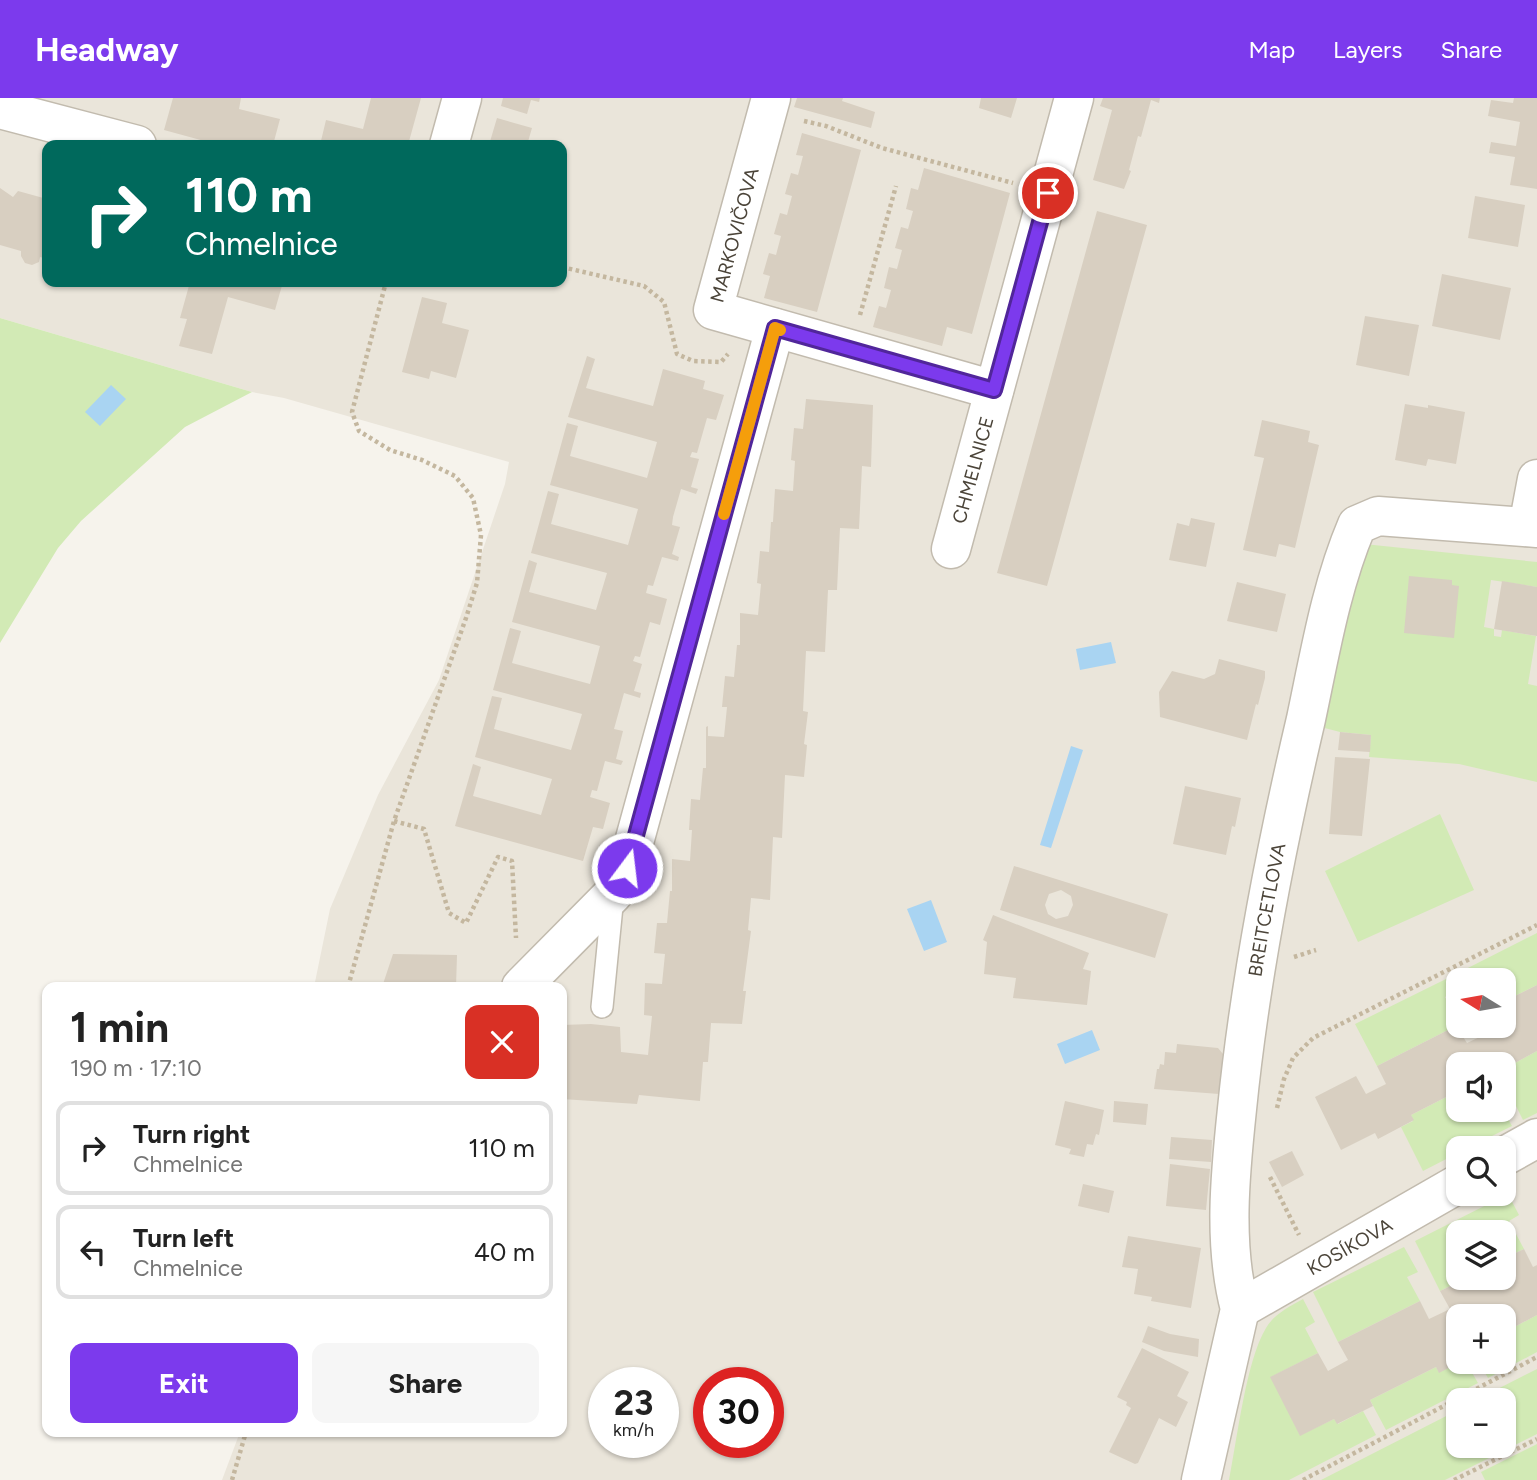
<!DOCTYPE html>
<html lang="en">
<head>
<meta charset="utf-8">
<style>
  :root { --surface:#fff; --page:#f6f6f6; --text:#222; --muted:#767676; --line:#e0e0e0; --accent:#7c3aed }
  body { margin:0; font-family:Figtree,sans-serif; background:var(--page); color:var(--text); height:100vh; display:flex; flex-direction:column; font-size:26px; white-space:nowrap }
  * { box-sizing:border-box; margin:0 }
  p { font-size:23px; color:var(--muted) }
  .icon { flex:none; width:38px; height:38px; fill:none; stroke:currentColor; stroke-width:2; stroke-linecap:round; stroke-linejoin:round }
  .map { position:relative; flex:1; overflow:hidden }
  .panel { position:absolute; left:42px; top:884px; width:525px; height:455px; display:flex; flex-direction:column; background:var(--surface); border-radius:14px; box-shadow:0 2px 5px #0004 }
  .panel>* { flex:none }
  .guide { position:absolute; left:42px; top:42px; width:525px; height:147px; border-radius:14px; box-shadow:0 2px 5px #0004; background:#00695c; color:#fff; overflow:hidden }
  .needle { width:46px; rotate:281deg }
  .tools { position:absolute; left:1446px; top:870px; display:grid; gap:14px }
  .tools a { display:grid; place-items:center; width:70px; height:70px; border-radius:14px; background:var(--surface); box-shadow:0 2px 5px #0004; font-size:35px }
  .speed { position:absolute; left:588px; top:1269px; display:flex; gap:14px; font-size:35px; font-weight:700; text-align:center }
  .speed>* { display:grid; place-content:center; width:91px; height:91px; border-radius:50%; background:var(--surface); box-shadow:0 2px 5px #0004; line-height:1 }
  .speed small { font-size:18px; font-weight:400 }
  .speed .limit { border:10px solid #d22; background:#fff; color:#111 }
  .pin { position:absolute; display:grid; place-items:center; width:60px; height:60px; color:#fff; margin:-30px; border:4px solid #fff; border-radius:50%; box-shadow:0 2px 7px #0007 }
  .me { position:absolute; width:77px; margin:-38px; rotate:15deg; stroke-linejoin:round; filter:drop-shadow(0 0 5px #0008) }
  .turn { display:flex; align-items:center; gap:24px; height:147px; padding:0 28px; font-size:32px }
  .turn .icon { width:91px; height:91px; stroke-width:2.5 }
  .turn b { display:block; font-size:49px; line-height:60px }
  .round { display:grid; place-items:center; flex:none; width:74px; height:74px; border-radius:14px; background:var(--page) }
  .head { display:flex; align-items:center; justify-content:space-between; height:119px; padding:0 28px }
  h1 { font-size:42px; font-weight:700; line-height:52px }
  .primary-button { display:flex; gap:14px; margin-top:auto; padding:14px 28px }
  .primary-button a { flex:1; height:80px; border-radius:14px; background:var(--accent); color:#fff; font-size:28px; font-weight:700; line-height:80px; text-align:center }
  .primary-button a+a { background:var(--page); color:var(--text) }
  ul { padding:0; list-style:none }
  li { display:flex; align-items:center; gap:21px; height:94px; margin:0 14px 10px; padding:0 14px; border:4px solid var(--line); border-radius:14px }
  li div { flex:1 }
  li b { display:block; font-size:26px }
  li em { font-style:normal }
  header { display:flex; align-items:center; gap:42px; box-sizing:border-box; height:98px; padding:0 35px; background:var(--accent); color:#fff }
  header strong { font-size:33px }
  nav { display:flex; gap:38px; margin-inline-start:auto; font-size:24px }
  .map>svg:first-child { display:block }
  .residential { fill:#eae5da; fill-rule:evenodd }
  .green { fill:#d2eab5 }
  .water { fill:#a9d4f2 }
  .building { fill:#d8cfc1; fill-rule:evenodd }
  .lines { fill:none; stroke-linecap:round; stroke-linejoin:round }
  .service-casing { stroke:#c2bbae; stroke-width:24 }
  .minor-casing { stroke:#c2bbae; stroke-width:41 }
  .path { stroke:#c4b79f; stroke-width:4.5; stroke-dasharray:3.5 3.5; stroke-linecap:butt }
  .service { stroke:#fff; stroke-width:21 }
  .minor { stroke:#fff; stroke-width:38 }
  .route-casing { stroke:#51269a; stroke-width:18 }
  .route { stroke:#7c3aed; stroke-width:12 }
  .slow { stroke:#f59e0b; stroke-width:12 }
  .labels { text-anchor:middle; stroke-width:7; stroke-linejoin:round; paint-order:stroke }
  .street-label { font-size:19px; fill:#4b4439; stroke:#fff }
</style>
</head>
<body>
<header>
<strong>Headway</strong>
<nav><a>Map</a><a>Layers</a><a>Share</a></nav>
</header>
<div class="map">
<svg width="1537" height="1382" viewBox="0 0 1537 1382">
  <rect width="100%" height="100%" fill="#f6f3ec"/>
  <path class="residential" d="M0,0h1537v1382h-1315l18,-48h322v-445h-248l16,-78 48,-114 61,-115 66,-196 4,-22 -225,-64 -32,-6 -252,-74zM47,47h515v137h-515zM1458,882h45v46h-45zM1458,966h45v46h-45zM1458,1050h45v46h-45zM1458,1134h45v46h-45zM1458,1218h45v46h-45zM604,1284h59v60h-59zM709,1284h59v60h-59zM1458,1302h45v46h-45z"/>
  <path class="green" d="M0,220l252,74 -67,35 -104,94 -23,27 -58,95z
    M1364,446l173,18v25l-46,-7 -7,47 10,2v7l7,1 1,-7 34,6 -8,48 9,2v96l-78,-18 -90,-7 2,-22 -31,-3 -23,-6z
    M1440,716l34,76 -116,52 -33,-71z
    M1537,835v52l-34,17v-22h-41l-4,-7z
    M1448,880l6,13 -9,6 8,14 5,-2v16l-81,41 -22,-42z
    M1537,953v62l-14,7 -20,-40v-5l13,-6 -3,-5z
    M1458,993v19h45l9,16 -44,22h-10v5l-35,18 -22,-44 12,-6 -2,-6z
    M1508,1096l11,21 -10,6 15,28 -21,10v-27h-45v46h9l-27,13 -25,-50z
    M1404,1149l14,25 -11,5 13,24 -82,41 -25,-50z
    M1303,1201l12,23 -10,6 13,25 -47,24 29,58 34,-16 4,5 25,-13 13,24 -87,45h-60c8,-40 17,-119 37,-152 8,-14 23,-21 37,-29z
    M1537,1217v37l-49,26 -9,-16h24v-29z
    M1461,1264h5l12,21 -92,47 -16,-30 66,-33 3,5z
    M1537,1271v65l-92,46h-124l137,-70v36h45v-46h-27z
    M1537,1346v36h-52l-4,-8z"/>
  <path class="water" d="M111,287l15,14 -26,27 -15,-14z
    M1111,544l5,21 -36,7 -4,-21z
    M1071,648l12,4 -32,98 -11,-3z
    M931,802l16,42 -23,9 -17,-42z
    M1092,932l8,20 -35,14 -8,-20z"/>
  <path class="building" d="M173,0h68l-2,11 41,10 -7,26h-54l-55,-15z
    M371,0h50l-13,47h-88l6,-25 37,9z
    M503,0h37l-1,4 -8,-2 -4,14 -26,-8z
    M797,0h46l-1,3 33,11 -4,16 -77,-21z
    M981,0h36l-6,20 -32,-10z
    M1103,0h57l-1,5 -8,-3 -10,37 -3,-1 -9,34 2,1 -7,18 -31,-9 19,-70 -12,-4z
    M1514,0h23v91l-27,-4 5,-28 -26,-4 2,-11 25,4 4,-24 -32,-6 3,-16 22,3z
    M497,20l35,10 -5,17h-38z
    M802,35l59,17 -44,162 -53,-14 6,-22 -7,-2 6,-21 7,2 5,-19 -7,-2 6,-21 7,2 5,-19 -7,-2 6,-21 7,2 5,-19 -7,-1z
    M924,70l86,25 -38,141 -25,-7 -5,19 -69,-19 6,-21 7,2 5,-18 -7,-2 5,-21 8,2 5,-19 -7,-2 6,-21 7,2 5,-18 -7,-2 5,-21 7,2z
    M0,90l13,9 5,-6 29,8v60l-7,-2 -1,5 -7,3 -7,-2 -4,-7v-5l-21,-6z
    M1475,98l50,9 -7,42 -50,-9z
    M1097,113l50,14 -100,361 -50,-13z
    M1442,176l69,14 -11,52 -68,-14z
    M190,184h93l-8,28 -47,-13 -16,57 -33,-8 8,-27 -7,-1z
    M422,199l25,6 -5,20 27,7 -13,48 -25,-7 -2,8 -27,-7z
    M1365,218l54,9 -10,51 -53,-11z
    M587,258l8,3 -9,29 67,18 10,-37 42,12 -2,8 21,6 -8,25 -9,-2 -10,35 -5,-1 -2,5 9,2 -8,28 7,2 -2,5 -15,-5 -8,28 -1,8 8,2 -8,27 7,3 -1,4 -16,-4 -9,29 -5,-1 -2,8 21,6 -7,26 -10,-3 -10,35 -5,-1 -2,5 9,3 -8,27 7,2 -1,5 -16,-5 -10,36 9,2 -7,28 7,2 -2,4 -16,-4 -8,30 -5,-1 -2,7 20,6 -7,26 -10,-2 -10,34 -128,-35 18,-62 8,3 -8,29 68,19 11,-36 -77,-22 17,-61 10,2 -8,31 77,21 11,-36 -89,-24 17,-62 11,3 -9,32 78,21 10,-38 -88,-24 17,-62 8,3 -8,29 67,18 11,-37 -76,-20 17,-62 11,3 -8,30 77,21 10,-36 -88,-24 17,-62 11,3 -8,30 77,22 10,-36 -89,-25z
    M806,301l67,6 -2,62 -9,-1 -3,63 -19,-1 -3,62h-9l-3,62 -19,-1 -3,60 5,1 -4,32 3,1 -3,32 -19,-2 -3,63 -9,-1 -3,63 -19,-2 -3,32 3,1 -8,60h3l-4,33 -31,-1 -3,39h-5l-3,39 -61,-6 -2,9 -75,-5v-74l29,-1 29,3 1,25 27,3 4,-39 -8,-1 1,-32 17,1 3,-30 -11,-1 3,-30h10l3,-32h2v-32l18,2 2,-31h-3l2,-31 9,1 3,-32h3v-41l2,-1v10l16,1 3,-30h-5l3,-31 9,1 3,-32h3v-32l18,2 3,-31 -4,-1 3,-32 9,1 2,-30h2l2,-33 18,2 2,-30 -4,-1 3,-32 9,1z
    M1405,306l23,4v-3l37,7 -9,52 -28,-5 -2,7 -31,-6z
    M1262,322l48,11 -2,11 11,3 -24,103 -16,-4 -3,13 -33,-7 21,-92 -10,-2z
    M1191,420l24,5 -9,44 -37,-7 8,-37 12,3z
    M1409,478l43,4v5l7,1 -5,52 -50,-5z
    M1502,483l35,6v49l-43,-7z
    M1237,484l49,12 -9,38 -50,-11z
    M1219,561l46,12v7l-7,27 -2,-1 -9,36 -87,-23 -1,-25 13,-21 32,8 11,-5z
    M1340,634l31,3 -1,17 -32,-2z
    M1335,659l35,2 -8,77 -33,-2z
    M1185,688l56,12 -6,29 -3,-1 -6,29 -53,-11z
    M1014,768l154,48 -13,44 -155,-48zM1061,792l10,6 2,9 -5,11 -12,3 -8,-5 -3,-9 4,-11z
    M993,817l96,38 -6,16 8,2 -4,34 -74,-7 3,-20 -32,-4 3,-32 -4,-2z
    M393,856l64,1 -1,32h-74z
    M1537,887v66l-24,13 3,5 -13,7v-12h-45v27l-47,24 3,5 -36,19 -3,-6 -34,17 -26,-53 41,-21 10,18 20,-10 -9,-18 79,-40 11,17 21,-10 -3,-7h18v-24z
    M1177,946l41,4 5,6 -4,40 -65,-5 3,-20h2l1,-5 4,1 1,-13 11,1z
    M1065,1003l39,9 -5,25 -3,-1 -3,11 -6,-1 -3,13 -15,-3 2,-5 -16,-4z
    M1114,1003l34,3 -2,21 -33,-3z
    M1171,1039l41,3 -1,22 -42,-3z
    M1292,1053l12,24 -22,12 -13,-25z
    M1170,1066l40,5 -4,41 -40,-4z
    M1083,1086l31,7 -5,22 -31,-7z
    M1128,1138l73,12 -10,60 -40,-7 1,-4 -18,-3 4,-25 -16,-2z
    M1524,1151l9,18 4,-2v50l-34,18v-17h-45v47l-19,10 -3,-6 -66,33 3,6 -36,18 -3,-5 -34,17 -30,-59 48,-24 10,18 20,-11 -10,-18 82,-41 9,18 21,-10 -10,-18 27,-13h36v-19z
    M1148,1228l22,8 29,5 -1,18 -34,-6 -22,-9z
    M1142,1250l47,24 -12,24 11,6 -12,25 -17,-9 -21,45 -3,1 -26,-12 22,-44 -5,-3 1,-3 -10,-5z"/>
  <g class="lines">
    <defs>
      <path id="service" d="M602,909l11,-111"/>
      <g id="minor">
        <path d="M771,0l-58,212 281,80"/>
        <path d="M0,11l137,36"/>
        <path d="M449,47l13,-47"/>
        <path d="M1528,429l9,-48"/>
        <path id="s1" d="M951,451l123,-451"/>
        <path d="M521,889l92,-93 14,-26 148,-540"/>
        <path d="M1503,1059l34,-19"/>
        <path id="s2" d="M1240,1211l218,-125"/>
        <path id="s3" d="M1201,1382l39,-171c-17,-64 -10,-134 -3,-200 13,-131 39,-262 69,-390 14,-66 25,-133 51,-194l21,-9 159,12"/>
      </g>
    </defs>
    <use href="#service" class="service-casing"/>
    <use href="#minor" class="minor-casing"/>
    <path class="path" d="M804,23l22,5 56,22 131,35
      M562,169l82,19 20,16 13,52 16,7 28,1 7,-8
      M860,217l36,-129
      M394,723l30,8 25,84 17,10 32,-66 14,4 4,77
      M1294,859l22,-7
      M348,889l46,-166 72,-203 11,-35 4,-48 -8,-37 -18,-22 -33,-16 -32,-10 -31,-19 -7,-19 34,-130
      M1277,1010l7,-29 9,-21 20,-20 224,-113
      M1270,1079l29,58
      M232,1382l14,-48
      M1303,1382l234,-123
      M1454,1382l83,-41"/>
    <use href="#service" class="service"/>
    <use href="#minor" class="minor"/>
  </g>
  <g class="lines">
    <defs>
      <path id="route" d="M627,770l148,-540 219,62 54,-197"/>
    </defs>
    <use href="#route" class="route-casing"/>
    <use href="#route" class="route"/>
    <path class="slow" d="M724,416l51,-186 5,2"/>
  </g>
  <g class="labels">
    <g class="street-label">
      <text transform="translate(734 137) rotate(-75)" y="7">MARKOVIČOVA</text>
      <text dy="7" stroke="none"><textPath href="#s1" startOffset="82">CHMELNICE</textPath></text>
      <text dy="7" stroke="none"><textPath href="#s3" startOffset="578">BREITCETLOVA</textPath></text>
      <text dy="7" stroke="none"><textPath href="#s2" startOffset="126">KOSÍKOVA</textPath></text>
    </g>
  </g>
</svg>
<div class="tools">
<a><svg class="needle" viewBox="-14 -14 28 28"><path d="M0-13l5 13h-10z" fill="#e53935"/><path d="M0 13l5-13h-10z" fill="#767676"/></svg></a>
<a><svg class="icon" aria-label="sound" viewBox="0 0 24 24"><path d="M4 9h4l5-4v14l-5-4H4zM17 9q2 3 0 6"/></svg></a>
<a><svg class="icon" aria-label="search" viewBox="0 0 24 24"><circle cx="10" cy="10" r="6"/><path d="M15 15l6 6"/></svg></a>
<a><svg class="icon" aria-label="layers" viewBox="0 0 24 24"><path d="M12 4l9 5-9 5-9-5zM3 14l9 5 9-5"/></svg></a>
<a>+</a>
<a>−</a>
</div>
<div class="speed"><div>23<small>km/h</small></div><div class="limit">30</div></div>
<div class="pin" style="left:1048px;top:95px;background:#d93025"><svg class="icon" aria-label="arrive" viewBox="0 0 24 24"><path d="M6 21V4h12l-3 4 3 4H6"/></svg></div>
<svg class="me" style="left:627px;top:770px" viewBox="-20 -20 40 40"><circle r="17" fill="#7c3aed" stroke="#fff" stroke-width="3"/><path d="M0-11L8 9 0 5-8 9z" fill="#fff"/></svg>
<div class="guide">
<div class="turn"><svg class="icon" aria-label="right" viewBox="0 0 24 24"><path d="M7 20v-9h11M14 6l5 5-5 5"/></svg><div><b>110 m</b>Chmelnice</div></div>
</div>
<section class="panel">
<div class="head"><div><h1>1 min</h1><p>190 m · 17:10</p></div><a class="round" style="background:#d93025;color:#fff"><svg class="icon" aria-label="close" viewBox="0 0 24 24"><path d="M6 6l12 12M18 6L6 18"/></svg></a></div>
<ul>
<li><svg class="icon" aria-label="right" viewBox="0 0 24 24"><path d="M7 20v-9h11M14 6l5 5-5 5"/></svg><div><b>Turn right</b><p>Chmelnice</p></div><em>110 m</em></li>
<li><svg class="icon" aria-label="left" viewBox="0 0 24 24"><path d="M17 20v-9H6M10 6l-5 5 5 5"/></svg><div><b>Turn left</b><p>Chmelnice</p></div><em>40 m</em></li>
</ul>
<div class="primary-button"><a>Exit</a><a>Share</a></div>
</section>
</div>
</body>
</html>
